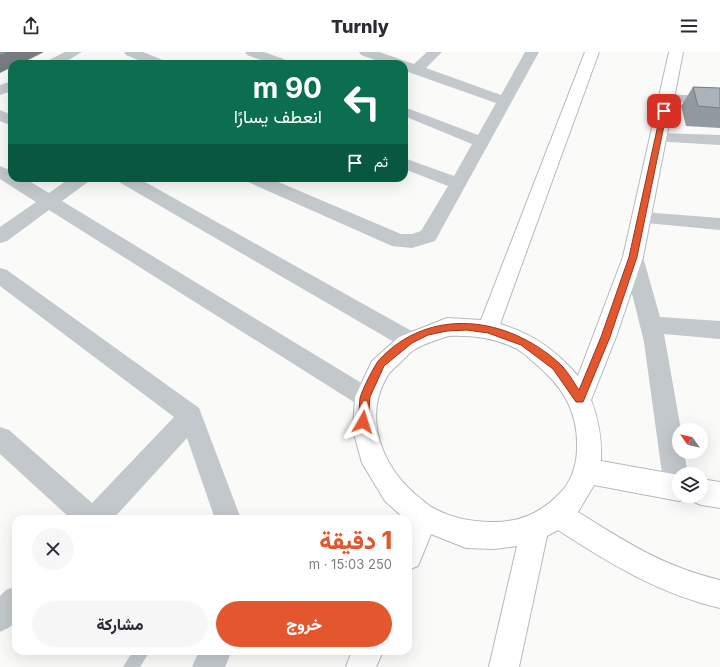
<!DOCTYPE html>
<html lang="ar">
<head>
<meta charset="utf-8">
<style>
  :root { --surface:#fff; --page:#f7f7f7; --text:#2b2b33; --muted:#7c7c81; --accent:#e4572e }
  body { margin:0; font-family:Inter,Vazirmatn,sans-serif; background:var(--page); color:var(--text); direction:rtl; height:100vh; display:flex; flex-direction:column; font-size:15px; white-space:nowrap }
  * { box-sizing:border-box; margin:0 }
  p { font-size:13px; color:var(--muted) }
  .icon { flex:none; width:22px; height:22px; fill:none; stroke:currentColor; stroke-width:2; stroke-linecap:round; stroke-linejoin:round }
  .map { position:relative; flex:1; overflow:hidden; direction:ltr }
  .drawer { position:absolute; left:12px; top:463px; width:400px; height:140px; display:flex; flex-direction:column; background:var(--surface); border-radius:12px; box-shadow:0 4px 16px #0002; direction:rtl }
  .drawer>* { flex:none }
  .banner { position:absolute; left:8px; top:8px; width:400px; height:122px; border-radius:12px; box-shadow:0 4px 16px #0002; direction:rtl; background:#0b6e4f; color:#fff; overflow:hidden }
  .needle { width:26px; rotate:304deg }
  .fabs { position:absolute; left:672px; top:371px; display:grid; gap:8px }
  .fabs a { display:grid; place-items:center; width:36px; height:36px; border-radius:50%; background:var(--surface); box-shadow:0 4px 16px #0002; font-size:20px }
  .pin { position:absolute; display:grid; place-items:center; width:34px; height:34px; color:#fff; margin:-17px; border-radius:8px; box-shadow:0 2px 6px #0006 }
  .me { position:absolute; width:44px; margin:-22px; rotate:6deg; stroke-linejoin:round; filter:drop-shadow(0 0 3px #0008) }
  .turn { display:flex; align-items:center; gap:14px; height:84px; padding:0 20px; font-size:18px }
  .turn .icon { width:52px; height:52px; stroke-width:2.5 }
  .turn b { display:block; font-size:28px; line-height:34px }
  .then { display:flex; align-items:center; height:38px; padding:0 20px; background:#0003; gap:8px; font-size:15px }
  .round { display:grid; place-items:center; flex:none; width:42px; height:42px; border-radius:21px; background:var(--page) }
  .head { display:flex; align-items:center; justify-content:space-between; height:68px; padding:0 20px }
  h1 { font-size:24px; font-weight:800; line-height:30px; color:var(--accent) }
  .primary-button { display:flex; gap:8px; margin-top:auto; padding:8px 20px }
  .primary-button a { flex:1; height:46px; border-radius:24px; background:var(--accent); color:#fff; font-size:16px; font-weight:800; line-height:46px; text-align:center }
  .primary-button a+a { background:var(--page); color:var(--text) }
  header { display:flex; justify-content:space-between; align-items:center; height:52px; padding:0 20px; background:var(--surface); font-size:18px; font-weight:800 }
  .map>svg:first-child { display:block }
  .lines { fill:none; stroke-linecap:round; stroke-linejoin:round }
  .secondary-casing { stroke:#b3babf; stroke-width:2 }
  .lane { fill:#c3c8cc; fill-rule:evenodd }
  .street { fill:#c3c8cc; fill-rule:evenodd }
  .secondary { fill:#fff; fill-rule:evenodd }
  .wall { fill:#929a9f }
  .shaded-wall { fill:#777d82 }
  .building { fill:#aab3b9; stroke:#777d82 }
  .route { fill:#e4572e; stroke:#94391e }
</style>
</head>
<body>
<header><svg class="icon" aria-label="menu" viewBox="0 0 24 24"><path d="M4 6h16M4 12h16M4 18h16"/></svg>Turnly<svg class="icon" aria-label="share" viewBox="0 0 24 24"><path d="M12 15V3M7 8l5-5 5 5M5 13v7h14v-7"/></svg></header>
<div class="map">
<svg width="720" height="615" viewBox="0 0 720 615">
  <rect width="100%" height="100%" fill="#fafaf8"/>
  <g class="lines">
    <defs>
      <path id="secondary" d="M585,0h14l-99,272c32,9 57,27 78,52l45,-119 46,-205h14l-40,205 -27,80 -25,63c8,21 11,39 10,61l78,14v21h10l-10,5 -85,-16 -16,27c48,30 86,55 142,68v28c-60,-14 -110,-44 -162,-78l-11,6 -28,131h-30l28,-121 -23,3 -28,-1 -35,-14 -13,32 -10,4v-51h-3l-20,-18 -23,-38 -9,-33 2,-33 17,-36 27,-24 48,-19 34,2zM448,284c24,-1 48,2 69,13 5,3 10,7 14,11 31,25 48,50 46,91 -1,16 -6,31 -17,42 -20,21 -42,30 -71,29 -21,-1 -37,-4 -56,-14 -6,-3 -11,-9 -17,-13 -34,-29 -54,-78 -28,-120 3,-5 9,-9 13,-13 4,-4 8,-9 13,-12 10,-7 24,-10 34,-14z
        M701,427l19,3v26l-19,-3 -9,-4 -2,-5h11z
        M352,599h31l-7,16h-30z"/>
    </defs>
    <use href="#secondary" class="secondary-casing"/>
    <path class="lane" d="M133,599h17l-10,16h-17z"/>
    <path class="street" d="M65,0h17l-20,12h-17l2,-3z
      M124,0h19l22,9 2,3h-19l-22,-9z
      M245,0h19l25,9 2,3h-19l-25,-9z
      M359,0h20l35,12 13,-12h15l-16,16 75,27 24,-43h14l-104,189 -23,7 -20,-2 -144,-64 -2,-4h23l132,56h11l9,-3 27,-45 -44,-17v-11l50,18 18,-32 -68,-28v-9l74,28 18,-32 -85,-30 -7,-3v-6h-17l-26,-9z
      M12,29v10l-12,4v-10z
      M667,42l53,3v8l-58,-4 -2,-3 2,-3z
      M0,58l12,5v11l-12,-5z
      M659,81l61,2v10l-67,-4 -2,-3 2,-3z
      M0,114l12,5v7h12l25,15 21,-15h20l-2,4 -26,19 311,189 4,7 -4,7 -8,3 -8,-3 -308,-194 -42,31 -7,2v-16l36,-25 -36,-23z
      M117,126h21l279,156 3,6 -3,6 -8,3 -8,-3 -282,-164z
      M642,160l78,6v12l-84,-8 -3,-4 3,-4z
      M633,198l7,2 3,5 17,60 60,4v18l-56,-5 17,96h-2v22h5l4,22h-9v22h8l-10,5 -9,-4 -4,-9 -20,-146 -21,-85 3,-5z
      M0,216l7,2 192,138 42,111h-26l-28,-81 -74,81h-42l-71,-65v-27l9,3 83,73 82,-86 -174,-131z
      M16,534v35l-6,6 -10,5v-36l6,-6z
      M199,599h33l-7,16h-33z"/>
    <use href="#secondary" class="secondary"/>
  </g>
  <path class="wall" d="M693,35l27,1v40l-34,-2 -5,-20z"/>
  <path class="shaded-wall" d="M7,0h37l-24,12h-8v3l-12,6v-18z"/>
  <path class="building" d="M0,0h7l-7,3z
    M693,35l27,1v20l-22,-2z"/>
  <path class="route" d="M664,57l3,2 -30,146 -27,80 -27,65h-7l-23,-33 -32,-24 -33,-12 -21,-3 -20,1 -19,4 -16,8 -28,23 -14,31 -2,25 -5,5 -4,-1 -1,-4c1,-8 1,-16 2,-24 2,-8 14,-32 19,-38 50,-54 128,-44 180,3 8,7 14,18 20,27l22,-53 28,-80 32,-146z"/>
</svg>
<div class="fabs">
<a><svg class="needle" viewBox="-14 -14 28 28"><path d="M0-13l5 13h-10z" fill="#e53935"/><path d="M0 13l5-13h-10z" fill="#7c7c81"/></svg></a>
<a><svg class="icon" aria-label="layers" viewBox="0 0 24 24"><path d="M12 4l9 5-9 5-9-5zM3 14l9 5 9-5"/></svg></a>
</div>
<div class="pin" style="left:664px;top:59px;background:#d93025"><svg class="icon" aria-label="arrive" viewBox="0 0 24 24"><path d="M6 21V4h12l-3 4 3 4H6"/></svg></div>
<svg class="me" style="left:363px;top:370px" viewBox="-20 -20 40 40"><path d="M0-17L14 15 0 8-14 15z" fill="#e4572e" stroke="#fff" stroke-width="4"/></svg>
<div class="banner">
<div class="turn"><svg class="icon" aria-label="left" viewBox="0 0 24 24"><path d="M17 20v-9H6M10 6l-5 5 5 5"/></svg><div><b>90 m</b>انعطف يسارًا</div></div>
<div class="then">ثم<svg class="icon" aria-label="arrive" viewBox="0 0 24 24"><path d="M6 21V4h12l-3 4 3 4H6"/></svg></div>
</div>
<section class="drawer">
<div class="head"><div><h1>1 دقيقة</h1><p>250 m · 15:03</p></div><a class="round"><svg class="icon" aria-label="close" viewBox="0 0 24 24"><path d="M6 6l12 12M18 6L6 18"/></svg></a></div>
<div class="primary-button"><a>خروج</a><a>مشاركة</a></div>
</section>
</div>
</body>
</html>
